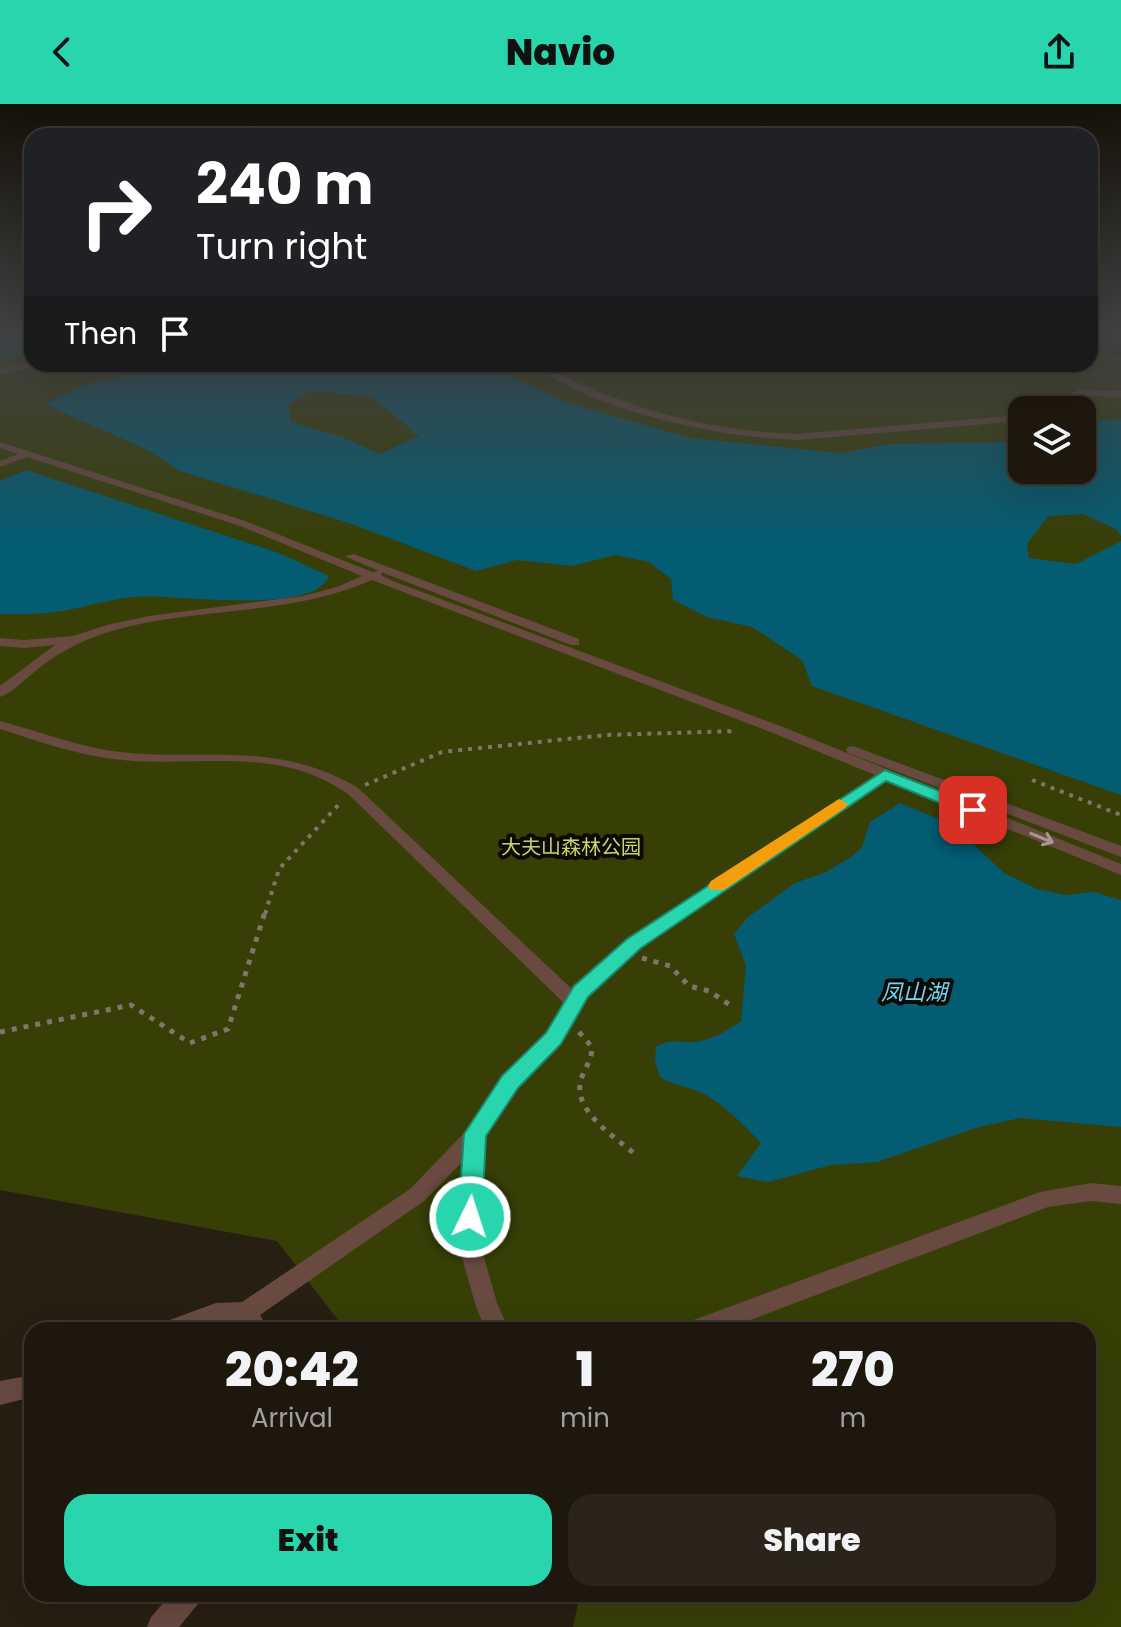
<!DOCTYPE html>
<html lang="en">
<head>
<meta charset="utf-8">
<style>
  :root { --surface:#1d170d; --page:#2a241b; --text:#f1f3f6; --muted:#a09f9d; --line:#3b362e; --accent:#28d5ad }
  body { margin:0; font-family:Poppins,"Noto Sans SC",sans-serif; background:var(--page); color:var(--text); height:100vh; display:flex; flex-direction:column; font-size:30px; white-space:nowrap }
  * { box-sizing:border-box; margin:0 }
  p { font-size:26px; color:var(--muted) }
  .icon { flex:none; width:44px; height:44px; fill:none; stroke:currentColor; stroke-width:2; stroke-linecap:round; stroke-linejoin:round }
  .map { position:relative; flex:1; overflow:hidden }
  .drawer { position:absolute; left:24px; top:1218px; width:1072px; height:280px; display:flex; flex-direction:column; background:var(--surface); border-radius:24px; box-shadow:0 8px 32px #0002,0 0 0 2px var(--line) }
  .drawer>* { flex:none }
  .guide { position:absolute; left:24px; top:24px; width:1074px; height:244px; border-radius:24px; box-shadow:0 8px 32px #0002,0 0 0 2px var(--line); background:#202124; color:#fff; overflow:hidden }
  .buttons { position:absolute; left:1008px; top:292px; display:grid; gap:16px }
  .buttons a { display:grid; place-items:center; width:88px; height:88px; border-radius:16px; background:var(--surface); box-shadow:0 8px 32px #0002,0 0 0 2px var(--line); font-size:40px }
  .pin { position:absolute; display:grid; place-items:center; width:68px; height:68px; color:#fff; margin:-34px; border-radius:16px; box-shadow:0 4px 12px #0006 }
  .me { position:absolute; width:88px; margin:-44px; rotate:4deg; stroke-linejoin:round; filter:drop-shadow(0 0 6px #0008) }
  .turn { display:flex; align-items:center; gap:28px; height:168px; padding:0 40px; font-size:36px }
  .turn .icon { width:104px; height:104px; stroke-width:2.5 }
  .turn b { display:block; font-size:56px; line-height:68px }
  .then { display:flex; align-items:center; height:76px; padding:0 40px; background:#0003; gap:16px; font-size:30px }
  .eta { display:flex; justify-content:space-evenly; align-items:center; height:136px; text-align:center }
  .eta b { font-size:48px; font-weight:800; line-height:56px }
  .action { display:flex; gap:16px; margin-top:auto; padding:16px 40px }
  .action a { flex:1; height:92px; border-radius:24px; background:var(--accent); color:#111; font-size:32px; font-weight:800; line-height:92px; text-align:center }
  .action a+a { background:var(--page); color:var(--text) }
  header { display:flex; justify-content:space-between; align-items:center; height:104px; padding:0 40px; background:var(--accent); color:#111; font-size:36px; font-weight:800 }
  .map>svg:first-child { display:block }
  .green { fill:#373f07; fill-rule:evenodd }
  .water { fill:#035c72; fill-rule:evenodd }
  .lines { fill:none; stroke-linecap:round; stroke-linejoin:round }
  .path-far1 { stroke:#7d766a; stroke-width:4; stroke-dasharray:4 6; stroke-linecap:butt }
  .path { stroke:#7d766a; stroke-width:5; stroke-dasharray:5 7; stroke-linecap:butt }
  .minor { fill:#684a41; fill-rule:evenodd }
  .oneway { stroke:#a7978e }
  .route { fill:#28d5ad; stroke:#1a8a70; stroke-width:2 }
  .slow { fill:#f59e0b }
  .labels { text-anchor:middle; stroke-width:8; stroke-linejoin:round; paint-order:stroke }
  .park-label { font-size:20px; fill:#c3d66f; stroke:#0d0905 }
  .water-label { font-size:22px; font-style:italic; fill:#71d5f5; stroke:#0d0905 }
</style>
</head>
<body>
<header><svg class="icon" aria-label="back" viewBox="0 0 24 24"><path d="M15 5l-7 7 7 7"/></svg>Navio<svg class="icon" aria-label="share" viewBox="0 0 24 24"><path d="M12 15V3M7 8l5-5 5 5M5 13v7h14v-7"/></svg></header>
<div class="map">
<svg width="1121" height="1523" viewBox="0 0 1121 1523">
  <rect width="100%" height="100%" fill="#271f11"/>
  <path class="green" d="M0,227h32v33h1058v-13l31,4v1272h-548l7,-33h508v-264h-742l-69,-89 -277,-51zM1022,306h60v60h-60z"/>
  <path class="water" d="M0,227h32v24l-32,2z
    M176,260h309l80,38 125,36 151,15 47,-9 127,-2 7,-3v31h60v-50l39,-1v117l-3,-6 -35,-16 -35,2 -21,28 2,14 47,6 45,-23v254l-309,-109 -10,-26 -50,-33 -45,-10 -34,-17 -2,-21 -22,-17 -34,-7 -43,11 -55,-6 -41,11 -124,-47 -172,-53 -32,-21 -104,-46 40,-19zM312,287l60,6 47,39 -39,18 -38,-17 -51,-15 -3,-17z
    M26,366l253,83 50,23c-16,41 -158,17 -195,21 -24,2 -48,10 -72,14 -21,4 -41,3 -62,3v-133z
    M900,699l53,22 51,48 33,16 28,6 29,-3 27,8v227l-101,-9 -41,9 -102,35 -46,3 -63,17 -31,-6 24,-33c-17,-18 -37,-39 -59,-50 -14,-7 -29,-7 -42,-16l-5,-16 1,-14c15,-9 21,-4 37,-5 16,-1 35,-11 48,-21l5,-55 -12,-32 14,-17 47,-34 29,-10 27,-16 11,-10 8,-25z"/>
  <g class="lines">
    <path class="path-far1" d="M1032,676l89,35
      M365,681l77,-33 164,-17 131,-4
      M265,810l14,-45 63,-68"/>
    <path class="path" d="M642,854l28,8 19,20 20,5 21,14
      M0,928l131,-27 59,38 38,-14 37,-117
      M579,928l13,15c0,15 -10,24 -12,37 -4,29 36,54 55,70"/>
    <path class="minor" d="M32,259l13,1 -45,11v-6z
      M533,260c15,0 25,10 39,16 18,8 37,16 57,23 54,19 110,29 168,31l225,-19v6l-225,19c-74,-2 -206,-29 -264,-76z
      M1079,286l42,1v6l-41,-1 -32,14h-13z
      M0,338l248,80 124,50 7,-1 -35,-15 10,-2 225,85v6h-8l-190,-73 1,4 16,7 385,144 338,137v11l-234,-95 -247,168 -53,49 -26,46 -44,44 -32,48 -6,105 18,63 12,27h-24l-10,-27 -18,-63 6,-79 -39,40 -164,114 9,15h-25l-4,-7h-24l-17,7h-39l4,-8 52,-19 26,-1 168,-113 55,-57 38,-55 44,-44 18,-29 -218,-211c-9,-5 -18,-11 -27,-15 -64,-29 -140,-10 -207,-19 -38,-5 -76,-18 -113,-30v-8c37,10 74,24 112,30 91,12 159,-13 245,36l216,203 55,-50 247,-165 -102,-42 -401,-153c-85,37 -171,26 -257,50 -28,8 -53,20 -76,38 -12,9 -25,24 -39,29v-11l55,-41 -31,3 -24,-2v-8l24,2 49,-4 34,-11 42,-9 154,-20 34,-9 25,-11 -122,-50 -213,-69 -27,10v-6l18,-7 -18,-6z
      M853,642l268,100v11l-273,-104 -2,-3 2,-3z
      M1091,1079l30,3v18l-30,-3 -43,6 -324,123h-40l4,-8 352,-130z
      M32,1271v22l-32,8v-24z
      M171,1490h31l-4,10 -19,23h-32l4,-10z"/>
  </g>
  <defs><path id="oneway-shaft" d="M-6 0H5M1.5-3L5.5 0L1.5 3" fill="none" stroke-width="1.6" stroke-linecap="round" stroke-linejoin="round" transform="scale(2)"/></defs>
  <use class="oneway" href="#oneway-shaft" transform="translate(1042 734) rotate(22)"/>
  <linearGradient id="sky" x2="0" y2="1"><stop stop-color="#151109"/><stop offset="0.52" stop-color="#414243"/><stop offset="1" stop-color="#414243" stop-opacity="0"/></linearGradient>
  <rect width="1121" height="440" fill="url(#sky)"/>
  <path class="route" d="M885,666l94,36 3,4 -9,5 -6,-1 -81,-33 -245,167 -53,49 -27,47 -43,44 -32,48 -4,81 -3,8 -9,3 -9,-3 -3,-8 6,-83 38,-58 44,-43 28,-47 53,-47z"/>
  <path class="slow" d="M839,695l9,5 -3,4 -121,82h-13l-3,-4 3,-5z"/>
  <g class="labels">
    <g class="park-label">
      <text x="571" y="750">大夫山森林公园</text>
    </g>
    <g class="water-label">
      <text x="914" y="896">凤山湖</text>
    </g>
  </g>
</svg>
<div class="buttons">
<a><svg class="icon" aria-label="layers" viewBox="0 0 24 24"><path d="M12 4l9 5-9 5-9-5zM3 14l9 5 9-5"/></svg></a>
</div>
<div class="pin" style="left:973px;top:706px;background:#d93025"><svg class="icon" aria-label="arrive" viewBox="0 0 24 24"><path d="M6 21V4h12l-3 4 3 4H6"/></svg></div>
<svg class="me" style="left:470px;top:1113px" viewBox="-20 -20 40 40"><circle r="17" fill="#28d5ad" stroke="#fff" stroke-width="3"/><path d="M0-11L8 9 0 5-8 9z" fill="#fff"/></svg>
<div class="guide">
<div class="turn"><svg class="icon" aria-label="right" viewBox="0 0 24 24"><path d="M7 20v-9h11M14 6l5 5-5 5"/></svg><div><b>240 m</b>Turn right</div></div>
<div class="then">Then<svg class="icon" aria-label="arrive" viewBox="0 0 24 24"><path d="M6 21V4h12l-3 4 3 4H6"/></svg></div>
</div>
<section class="drawer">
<div class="eta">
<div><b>20:42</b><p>Arrival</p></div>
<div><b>1</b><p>min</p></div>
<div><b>270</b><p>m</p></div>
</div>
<div class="action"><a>Exit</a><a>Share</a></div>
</section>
</div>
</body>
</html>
